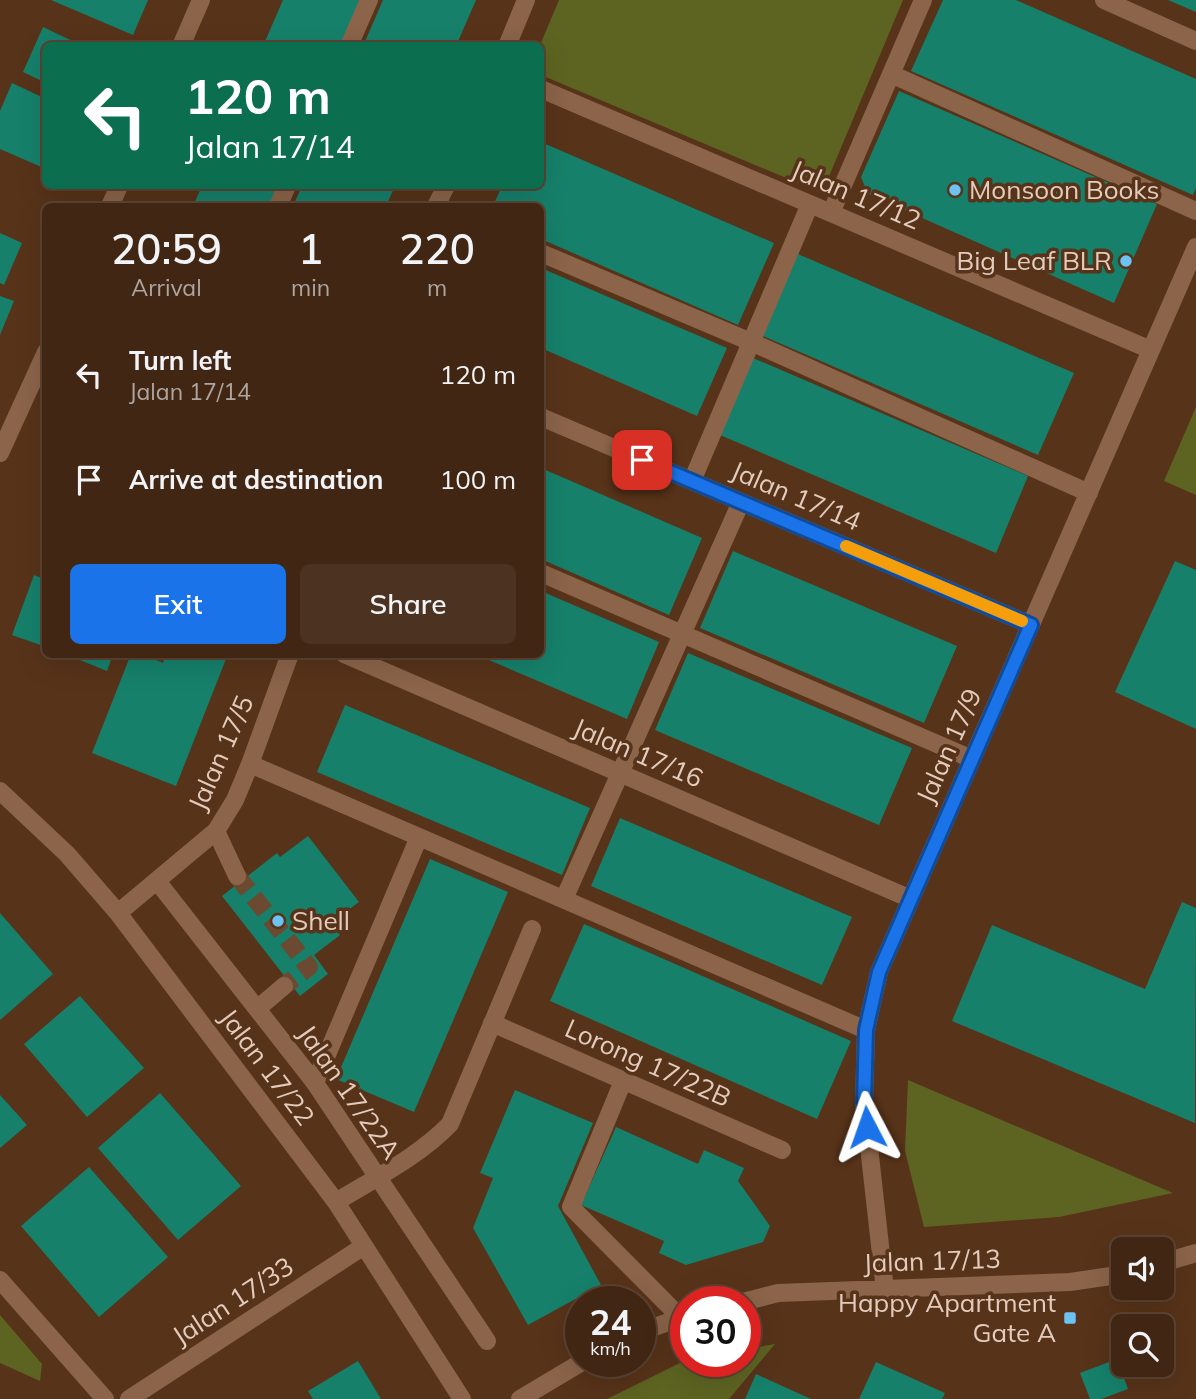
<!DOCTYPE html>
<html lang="en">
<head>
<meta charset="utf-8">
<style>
  :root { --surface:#412613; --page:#4c3221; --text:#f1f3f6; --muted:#aea5a0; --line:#5a4333; --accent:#1a73e8 }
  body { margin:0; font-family:Mulish,sans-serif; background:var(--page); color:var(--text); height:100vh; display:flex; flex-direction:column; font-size:26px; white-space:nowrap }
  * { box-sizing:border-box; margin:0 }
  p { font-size:23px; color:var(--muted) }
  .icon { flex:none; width:38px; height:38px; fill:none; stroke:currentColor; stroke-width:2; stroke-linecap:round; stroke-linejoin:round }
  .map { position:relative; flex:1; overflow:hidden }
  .sheet { position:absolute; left:42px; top:203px; width:502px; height:455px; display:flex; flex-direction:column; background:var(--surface); border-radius:10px; box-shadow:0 7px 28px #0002,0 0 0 2px var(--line) }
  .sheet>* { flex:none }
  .hud { position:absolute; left:42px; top:42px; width:502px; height:147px; border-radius:10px; box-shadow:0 7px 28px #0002,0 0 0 2px var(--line); background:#0b6e4f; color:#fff; overflow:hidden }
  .controls { position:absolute; left:1111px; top:1237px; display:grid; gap:14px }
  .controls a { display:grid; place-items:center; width:63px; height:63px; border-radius:10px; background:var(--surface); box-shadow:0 7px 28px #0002,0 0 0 2px var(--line); font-size:35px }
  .speed { position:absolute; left:565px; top:1286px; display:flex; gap:14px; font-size:35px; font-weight:700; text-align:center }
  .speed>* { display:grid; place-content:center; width:91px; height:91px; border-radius:50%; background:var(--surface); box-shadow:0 7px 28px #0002,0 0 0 2px var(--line); line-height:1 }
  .speed small { font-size:18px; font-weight:400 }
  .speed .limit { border:10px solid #d22; background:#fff; color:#111 }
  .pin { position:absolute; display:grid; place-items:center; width:60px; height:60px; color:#fff; margin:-30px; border-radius:14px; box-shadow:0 4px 10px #0006 }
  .me { position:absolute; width:77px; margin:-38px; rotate:356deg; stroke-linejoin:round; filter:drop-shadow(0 0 5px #0008) }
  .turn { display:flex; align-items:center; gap:24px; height:147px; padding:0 28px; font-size:32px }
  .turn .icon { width:91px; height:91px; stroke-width:2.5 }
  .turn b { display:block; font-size:49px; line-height:60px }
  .eta { display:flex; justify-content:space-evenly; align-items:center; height:119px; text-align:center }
  .eta b { font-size:42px; font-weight:600; line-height:49px }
  .button { display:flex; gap:14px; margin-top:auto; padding:14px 28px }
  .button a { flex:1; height:80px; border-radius:10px; background:var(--accent); color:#fff; font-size:28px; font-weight:600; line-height:80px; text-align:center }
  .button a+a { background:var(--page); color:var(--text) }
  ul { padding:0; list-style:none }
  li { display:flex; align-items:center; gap:21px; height:105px; padding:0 28px }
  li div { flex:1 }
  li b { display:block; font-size:26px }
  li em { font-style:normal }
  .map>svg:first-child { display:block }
  .green { fill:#5d6421 }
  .building { fill:#16806b }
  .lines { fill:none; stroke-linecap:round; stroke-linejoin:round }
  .minor-tunnel { stroke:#6c4a32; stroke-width:18; stroke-dasharray:18 9; stroke-linecap:butt }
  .minor { stroke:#8b6449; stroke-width:18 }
  .route-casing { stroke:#114b97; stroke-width:18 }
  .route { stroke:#1a73e8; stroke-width:12 }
  .slow { stroke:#f59e0b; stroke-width:12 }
  .poi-dot { fill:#6cc3f2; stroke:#573319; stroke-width:2.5 }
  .labels { text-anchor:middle; stroke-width:7; stroke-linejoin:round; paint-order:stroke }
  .poi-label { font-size:26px; fill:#e3ccbe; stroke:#573319; text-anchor:start }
  .street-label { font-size:26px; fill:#e3ccbe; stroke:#573319 }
</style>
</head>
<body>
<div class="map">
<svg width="1196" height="1399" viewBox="0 0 1196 1399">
  <rect width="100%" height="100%" fill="#573319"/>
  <path class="green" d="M559,0h344l-81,193 -281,-118 -1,-30z
    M1196,407v88l-32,-14z
    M908,1080l265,113 -114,24 -135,10 -19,-76z
    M0,1315l42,49 -2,17 -40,-18z
    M775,1344l-46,55h-122l79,-39v2h60v-13z"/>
  <path class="building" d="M51,0h97l-15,35z
    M283,0h78l-20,46h-78z
    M383,0h93l-20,46h-93z
    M943,0h73l180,79v109l-3,7 -282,-124z
    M1168,0h28v12z
    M43,27l40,19h-37v37l-23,-11z
    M12,83l34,16v70l-46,-20v-38z
    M899,91l258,113 -43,99 -246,-109 -7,-17z
    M541,142l233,101 -36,82 -197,-86v-33h-48l9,-20h39z
    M202,186h78l-9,20h-78z
    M302,186h93l-9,20h-93z
    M0,233l22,10 -18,42 -4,-2z
    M798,254l276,119 -36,82 -275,-119z
    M541,268l186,80 -30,68 -156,-68z
    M0,296l14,5 -14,34z
    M753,358l275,118 -32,77 -276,-118z
    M541,468l161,70 -33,77 -128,-56z
    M733,551l224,95 -33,77 -224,-95z
    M1175,561l21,9v159l-81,-37z
    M34,575l12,5v67l-34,-12z
    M541,591l118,51 -32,77 -150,-64 64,-1z
    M688,653l224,95 -33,77 -224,-95z
    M65,654h48l-6,17z
    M131,654h12l20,9 3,-9h48l12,5 -50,127 -84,-33z
    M345,705l245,103 -28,67 -245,-103z
    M620,818l232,99 -30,68 -231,-99z
    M308,836l51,66 -28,21 9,12 -26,20 14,19 -28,22 -78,-100 55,-43 3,4z
    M430,859l78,33 -94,220 -78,-33z
    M1182,902l14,6 -1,215 -243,-102 40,-96 153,64z
    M0,913l53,61 -53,46z
    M584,924l267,117 -34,78 -267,-118z
    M80,996l64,72 -57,49 -63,-73z
    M515,1090l78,33 -35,83 43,79 -73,40 -55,-97 20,-50 -13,-5z
    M160,1093l81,93 -63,54 -80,-92z
    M0,1095l27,30 -27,23z
    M616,1127l82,37 6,-14 40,18 -6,13 32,45 -7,16 -77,23 -27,-12 5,-12 -83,-36z
    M89,1167l79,90 -69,60 -78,-91z
    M1117,1359l11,30 -27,10h-11l-10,-26z
    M358,1361l23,38h-68l-5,-8z
    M876,1362l69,31 -3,6h-83z
    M756,1374l55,25h-66z"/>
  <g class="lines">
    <path class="minor-tunnel" d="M237,876l72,91 -25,19"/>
    <path class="minor" d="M1104,0l92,41
      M181,46l20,-46
      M349,46l20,-46
      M507,46l19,-46
      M891,74l305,137
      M541,89l610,261
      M110,206l9,-20
      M278,206l9,-20
      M436,206l10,-20
      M831,213l92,-213
      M541,253l210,89 338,151
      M541,417l490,208
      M0,453l46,-101
      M692,481l118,-277
      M541,573l431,186
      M344,654l567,245
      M250,764l616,266
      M0,791l67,63 51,59 218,289 126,197
      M216,831l21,45
      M157,881l158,202 172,258
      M564,899l177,-397
      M118,913l98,-82 19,-31 15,-36 40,-110
      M257,1009l27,-23
      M492,1023l290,127
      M623,1081l-52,126 110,111
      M315,1083l104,-246
      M336,1202c39,-24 82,-45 114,-78l82,-195
      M1162,1263l34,-10
      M0,1280l105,119
      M885,1290l-21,-188 2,-72 13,-58 317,-725
      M743,1302l35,-9 292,-11 54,-8
      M640,1332l46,-16
      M129,1399l235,-153
      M520,1399l62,-37"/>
  </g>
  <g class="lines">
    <defs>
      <path id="route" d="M642,460l389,165 -152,347 -13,58 -2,72 3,25"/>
    </defs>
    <use href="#route" class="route-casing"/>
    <use href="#route" class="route"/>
    <path class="slow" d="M846,546l176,75"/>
  </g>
  <g class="poi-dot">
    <circle cx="955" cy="190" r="7"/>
    <circle cx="1126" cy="261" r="7"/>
    <circle cx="278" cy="921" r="7"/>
    <rect x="1063" y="1311" width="14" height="14" rx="3.5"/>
  </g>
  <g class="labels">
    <g class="poi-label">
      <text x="969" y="199">Monsoon Books</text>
      <text x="1112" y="270" text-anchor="end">Big Leaf BLR</text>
      <text x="292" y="930">Shell</text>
      <text x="1056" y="1312" text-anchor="end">Happy Apartment<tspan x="1056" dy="30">Gate A</tspan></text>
    </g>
    <g class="street-label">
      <text transform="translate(856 195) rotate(23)" y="9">Jalan 17/12</text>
      <text transform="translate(796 496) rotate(23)" y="9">Jalan 17/14</text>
      <text transform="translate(949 746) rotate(-66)" y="9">Jalan 17/9</text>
      <text transform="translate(221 753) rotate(-66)" y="9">Jalan 17/5</text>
      <text transform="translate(638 753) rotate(23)" y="9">Jalan 17/16</text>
      <text transform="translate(648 1063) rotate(24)" y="9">Lorong 17/22B</text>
      <text transform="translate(267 1067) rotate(53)" y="9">Jalan 17/22</text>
      <text transform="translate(349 1092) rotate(55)" y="9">Jalan 17/22A</text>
      <text transform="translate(932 1261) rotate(-2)" y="9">Jalan 17/13</text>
      <text transform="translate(233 1301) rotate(-33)" y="9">Jalan 17/33</text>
    </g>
  </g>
</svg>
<div class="controls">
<a><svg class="icon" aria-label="sound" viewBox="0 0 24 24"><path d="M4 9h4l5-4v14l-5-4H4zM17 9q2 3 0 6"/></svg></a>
<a><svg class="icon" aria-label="search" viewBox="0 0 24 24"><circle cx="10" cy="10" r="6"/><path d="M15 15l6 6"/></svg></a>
</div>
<div class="speed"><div>24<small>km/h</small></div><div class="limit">30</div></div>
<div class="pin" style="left:642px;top:460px;background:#d93025"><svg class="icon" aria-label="arrive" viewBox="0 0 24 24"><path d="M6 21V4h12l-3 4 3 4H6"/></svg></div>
<svg class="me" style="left:867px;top:1127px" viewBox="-20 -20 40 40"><path d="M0-17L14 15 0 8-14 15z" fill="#1a73e8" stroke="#fff" stroke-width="4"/></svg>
<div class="hud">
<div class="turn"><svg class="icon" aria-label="left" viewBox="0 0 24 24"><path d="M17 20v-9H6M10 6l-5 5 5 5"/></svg><div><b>120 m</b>Jalan 17/14</div></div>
</div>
<section class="sheet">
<div class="eta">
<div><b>20:59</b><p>Arrival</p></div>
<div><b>1</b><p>min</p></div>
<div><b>220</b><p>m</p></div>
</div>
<ul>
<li><svg class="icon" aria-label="left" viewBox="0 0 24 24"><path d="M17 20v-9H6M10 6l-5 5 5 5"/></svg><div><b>Turn left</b><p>Jalan 17/14</p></div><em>120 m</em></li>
<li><svg class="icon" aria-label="arrive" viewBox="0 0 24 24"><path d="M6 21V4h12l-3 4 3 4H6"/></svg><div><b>Arrive at destination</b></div><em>100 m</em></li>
</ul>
<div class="button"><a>Exit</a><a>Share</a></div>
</section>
</div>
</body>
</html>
